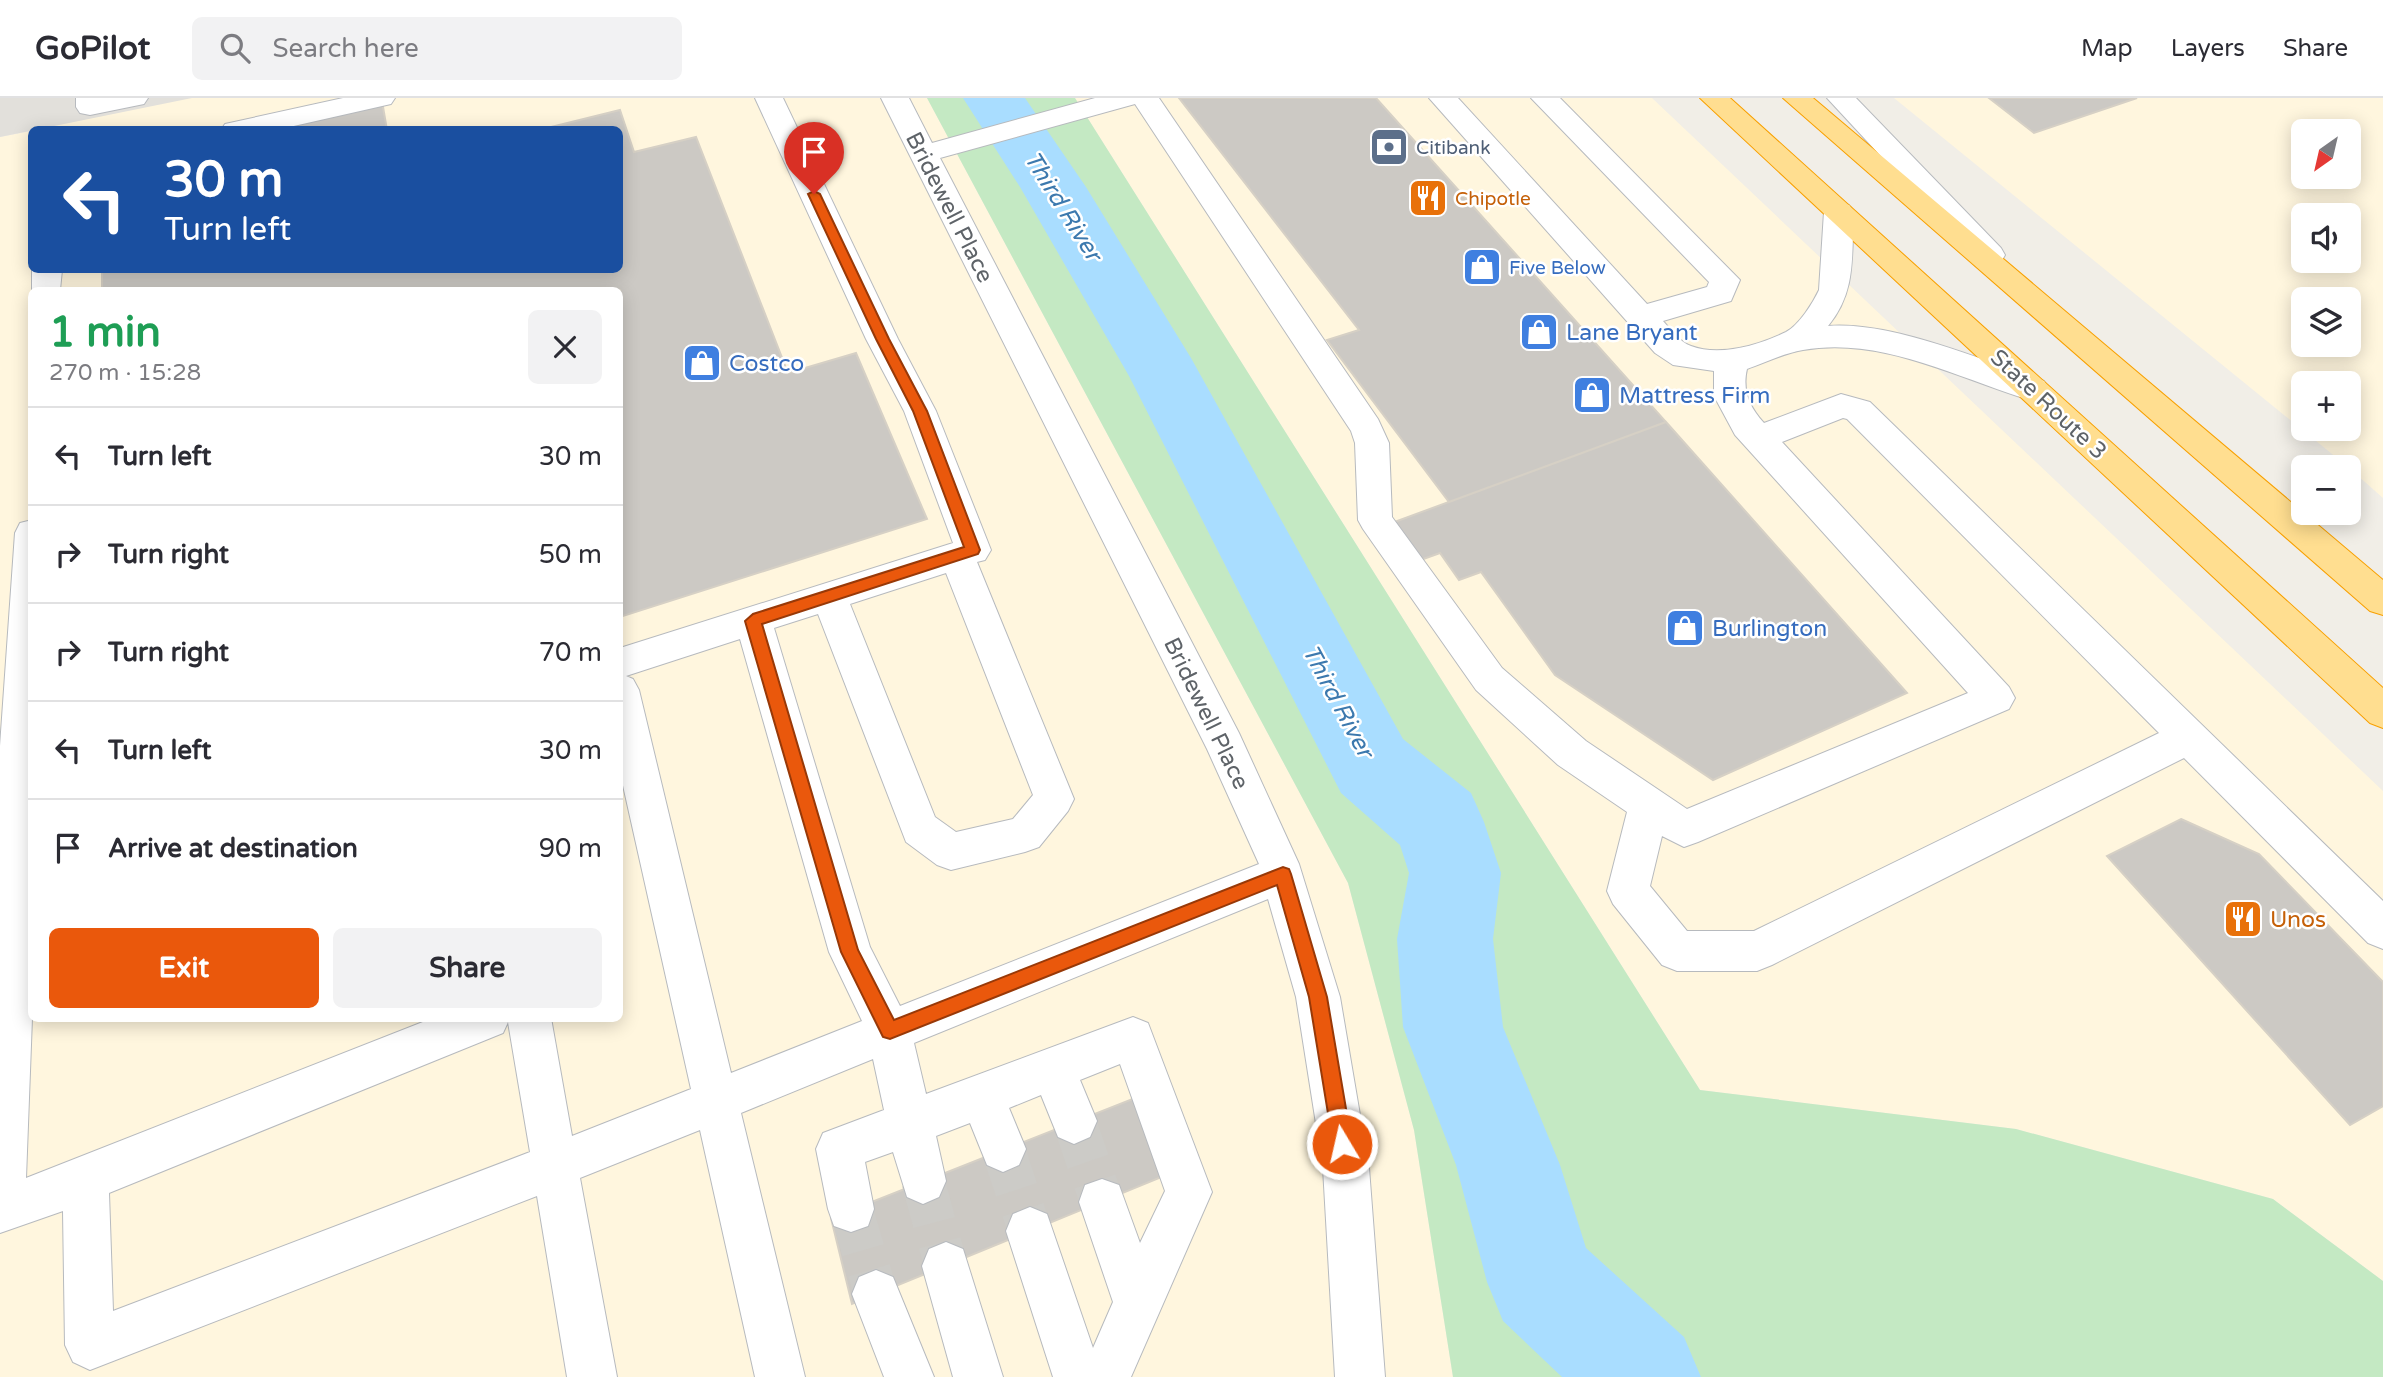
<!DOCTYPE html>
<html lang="en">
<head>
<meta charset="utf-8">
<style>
  :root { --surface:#fff; --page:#f2f2f3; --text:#2b2b33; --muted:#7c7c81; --line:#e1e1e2; --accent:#ea580c }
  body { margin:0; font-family:"Varela Round",sans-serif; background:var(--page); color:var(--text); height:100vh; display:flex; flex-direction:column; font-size:26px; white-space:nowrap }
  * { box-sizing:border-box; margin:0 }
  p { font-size:23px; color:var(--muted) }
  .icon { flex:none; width:38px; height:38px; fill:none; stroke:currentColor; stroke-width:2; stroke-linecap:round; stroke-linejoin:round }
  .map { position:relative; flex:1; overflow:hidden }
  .sheet { position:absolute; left:28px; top:189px; width:595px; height:735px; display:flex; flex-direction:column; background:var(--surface); border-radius:10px; box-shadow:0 4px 18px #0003 }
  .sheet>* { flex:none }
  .hud { position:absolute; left:28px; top:28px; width:595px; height:147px; border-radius:10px; box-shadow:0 4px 18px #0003; background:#1a4fa0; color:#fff; overflow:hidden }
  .needle { width:46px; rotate:214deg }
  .tools { position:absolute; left:2291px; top:21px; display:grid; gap:14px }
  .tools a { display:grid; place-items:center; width:70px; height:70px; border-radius:10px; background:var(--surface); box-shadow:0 4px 18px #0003; font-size:35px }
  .pin { position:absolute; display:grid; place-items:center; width:60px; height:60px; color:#fff; margin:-72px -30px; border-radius:50% 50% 50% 0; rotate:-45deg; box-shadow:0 0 7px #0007 }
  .pin .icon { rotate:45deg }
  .me { position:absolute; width:77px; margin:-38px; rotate:351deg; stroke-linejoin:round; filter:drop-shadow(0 0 5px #0008) }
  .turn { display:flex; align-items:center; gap:24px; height:147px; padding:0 21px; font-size:32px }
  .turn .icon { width:91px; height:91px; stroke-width:2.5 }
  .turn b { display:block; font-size:49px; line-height:60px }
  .round { display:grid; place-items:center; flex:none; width:74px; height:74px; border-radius:10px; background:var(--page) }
  .headline { display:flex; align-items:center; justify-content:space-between; height:119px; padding:0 21px }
  h1 { font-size:42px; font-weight:800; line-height:52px; color:#1e9e55 }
  .action { display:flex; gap:14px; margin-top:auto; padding:14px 21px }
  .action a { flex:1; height:80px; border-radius:10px; background:var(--accent); color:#fff; font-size:28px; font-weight:800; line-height:80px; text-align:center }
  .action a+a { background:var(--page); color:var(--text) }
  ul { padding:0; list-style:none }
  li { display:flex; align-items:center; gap:21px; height:98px; padding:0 21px; border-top:2px solid var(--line) }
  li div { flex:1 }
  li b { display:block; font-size:26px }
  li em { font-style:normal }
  header { display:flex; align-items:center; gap:42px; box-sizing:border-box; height:98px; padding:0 35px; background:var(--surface); border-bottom:2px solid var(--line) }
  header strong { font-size:33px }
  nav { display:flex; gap:38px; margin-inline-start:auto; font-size:24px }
  .search { width:490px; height:63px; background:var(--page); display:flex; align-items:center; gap:18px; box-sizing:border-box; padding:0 24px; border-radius:10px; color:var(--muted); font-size:26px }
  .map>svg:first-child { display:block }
  .commercial { fill:#fff6de; fill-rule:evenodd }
  .industrial { fill:#e2e0db }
  .green { fill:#c4e9c3 }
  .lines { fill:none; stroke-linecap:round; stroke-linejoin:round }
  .river { fill:#a9ddff; fill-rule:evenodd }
  .building { fill:#ccc9c4; stroke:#d6d0c5; stroke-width:2 }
  .minor-tunnel { stroke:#cccbc7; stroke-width:43; stroke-dasharray:43 21; stroke-linecap:butt }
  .minor-casing { stroke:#b7babe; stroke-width:2 }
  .highway-casing { stroke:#f8a000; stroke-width:2 }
  .minor { fill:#fff; fill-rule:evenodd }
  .highway { fill:#ffde90; fill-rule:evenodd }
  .route { fill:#ea580c; stroke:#983908; stroke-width:2 }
  .labels { text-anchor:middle; stroke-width:5; stroke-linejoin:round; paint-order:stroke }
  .far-service-label { font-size:19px; fill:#4e5e75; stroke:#fff; text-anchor:start }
  .far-food-label { font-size:19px; fill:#c56008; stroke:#fff; text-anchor:start }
  .far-shop-label { font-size:19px; fill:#366cbe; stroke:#fff; text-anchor:start }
  .street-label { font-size:23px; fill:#5e6368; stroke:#fff }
  .shop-label { font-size:23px; fill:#366cbe; stroke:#fff; text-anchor:start }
  .food-label { font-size:23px; fill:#c56008; stroke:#fff; text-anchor:start }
  .water-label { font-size:24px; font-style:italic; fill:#3c79ae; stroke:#fff }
</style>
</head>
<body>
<header>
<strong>GoPilot</strong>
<div class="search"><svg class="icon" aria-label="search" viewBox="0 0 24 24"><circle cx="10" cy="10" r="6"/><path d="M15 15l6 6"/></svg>Search here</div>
<nav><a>Map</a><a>Layers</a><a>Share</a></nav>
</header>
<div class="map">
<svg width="2383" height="1279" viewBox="0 0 2383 1279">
  <rect width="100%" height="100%" fill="#f1eee7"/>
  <path class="commercial" d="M189,0h738l421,785 66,247 39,247h-1453v-1240l31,-6 1,139h588v-140l-582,-1zM32,192h588v728h-588z
    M1075,0h577l731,693v490l-110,-82 -257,-70 -316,-39z
    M1894,0h489v400l-35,-31zM2303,33h45v46h-45zM2303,117h45v46h-45zM2303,201h45v46h-45zM2303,285h45v46h-45z"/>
  <path class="industrial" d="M0,0h192l-192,39z"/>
  <path class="green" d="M927,0h148l625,992 316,39 257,70 110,82v96h-930l-39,-247 -66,-247z"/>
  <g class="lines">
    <path class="river" d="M963,0h62l61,89 105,171 212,381 68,54 13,29 17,51 -8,66 10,88 57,138 26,83 98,89 17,40h-139l-59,-56 -16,-39 -31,-117 -53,-138 -6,-88 12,-66 -9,-28 -59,-52 -212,-417 -109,-189z"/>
  </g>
  <path class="building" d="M1179,0h197l290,324 -217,80 -122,-162 32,-10z
    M1989,0h148l-103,35z
    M382,3l5,29h-129z
    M620,12l14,42 62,-15 92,236 68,-20 71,166 -307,98v-327h-518v-20h518v-140h-81z
    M1666,324l241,271 -194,87 -158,-105 -74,-103 -22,8 -19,-27 -25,9 -26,-38z
    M2181,721l78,35 124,128v124l-33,19 -243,-269z
    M1135,1000l29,78 -312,128 -21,-86z"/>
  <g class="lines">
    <path class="minor-tunnel" d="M1074,1023l28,81
      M1003,1051l27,82
      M923,1083l23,85
      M851,1111l25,85"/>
    <defs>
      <path id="minor" d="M76,0h72l-4,6 -54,11 -10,-2 -4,-6z
        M343,0h52l-4,6 -115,26h-55l4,-6z
        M755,0h28l115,241 38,72 55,139 -6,10 -8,2 97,237 -6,12 -29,36 -14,5 -74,18 -14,-5 -31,-23 -88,-228 -44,14 96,319 30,59 359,-142 -52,-115 -326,-651h28l23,45 163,-45h64l219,321 11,24 3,74 110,151 84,73 101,68 281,-116 -233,-258 -21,-39v-25l-41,-6 -18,-12 -226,-255h29l189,206 60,-17 2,-5 -178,-184h29l180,182 -9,21 -68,20c8,9 17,21 28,25 29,11 68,-1 95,-14 13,-7 27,-29 33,-42l5,-78 5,-7 10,-2 10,2 5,7c-3,44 3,79 -26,114 64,-5 153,34 216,55l5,8 -5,8 -11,4c-74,-22 -151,-65 -230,-51 -19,3 -38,13 -56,19 -5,21 2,38 17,54l77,-29 29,8 513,499v48l-15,-6 -184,-185 -412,207 -15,6h-80l-15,-6 -49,-61 -6,-13 20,-79 -69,-47 -82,-75 -113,-161 -5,-9 -3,-77 -4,-12 -216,-327 -195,54 299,575 60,131 41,133 29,171 16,209h-50l-12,-209 -27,-171 -28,-98 -354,144 12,51 207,-77 15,6 64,169 -81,185h-78l-47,-146 7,-17 17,-7 17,7 46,134 20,-46 -34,-100 6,-17 17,-6 17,6 21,58 25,-52 -45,-127 -40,16 17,41 -7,16 -16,7 -16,-7 -17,-42 -32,13 17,41 -7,16 -16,7 -16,-7 -17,-42 -34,13 10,45 -7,16 -16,7 -16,-7 -14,-45 -28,10 9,47 -6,17 -17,6 -17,-6 -6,-17 -12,-60 7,-16 61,-23 -11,-51 -132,54 64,264h-50l-55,-247 -120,48 37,199h-50l-30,-181 -447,174 -17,-8 -8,-17 -2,-134 -63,22v-487l15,-213 5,-10 12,-3v498l-6,160 407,-160h118l21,118 119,-47 -71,-317v-124l333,-105 -49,-132 -38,-72zM1843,320l4,1 312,314 -405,198h-67l-37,-45 12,-50 22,11 14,-5 311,-133 6,-11 -6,-11 -227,-245zM946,475l87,222 -20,24 -57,13 -21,-15 -85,-213zM740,541l89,313 33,69 -131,52 -92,-383 -6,-11 -7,-3zM508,924l22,130 -417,159 -4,-118 394,-160z
        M1827,0h29l145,150 4,7 -4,7 -11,3 -11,-3z
        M32,172h30l-2,20h-28v3z
        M946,1144l17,7 40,128h-50l-31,-111 7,-17z
        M876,1172l17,7 41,100h-50l-32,-83 7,-17z"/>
      <path id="highway" d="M1700,0h30l653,590v40l-13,-5z
        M1783,0h30l570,482v35l-13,-4z"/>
    </defs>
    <use href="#minor" class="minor-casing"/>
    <use href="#highway" class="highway-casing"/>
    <use href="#minor" class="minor"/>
    <use href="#highway" class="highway"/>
  </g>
  <path class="route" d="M814,93l6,3 69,145 38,72 53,139 -2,4 -216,70 96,326 36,70 389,-153 6,2 2,5 36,123 25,147 -3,6 -7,3 -7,-3 -2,-6 -24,-147 -32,-112 -387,154 -7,-2 -42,-85 -96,-331 8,-7 211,-67 -51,-136 -37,-72 -68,-145z"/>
  <defs>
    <symbol id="bank-square" viewBox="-11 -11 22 22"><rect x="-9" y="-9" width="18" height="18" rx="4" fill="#5c6f8a" stroke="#fff"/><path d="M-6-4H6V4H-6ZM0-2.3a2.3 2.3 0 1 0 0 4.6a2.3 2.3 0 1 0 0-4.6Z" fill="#fff"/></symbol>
    <symbol id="restaurant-square" viewBox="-11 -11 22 22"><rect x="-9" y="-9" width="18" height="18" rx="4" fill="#e8710a" stroke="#fff"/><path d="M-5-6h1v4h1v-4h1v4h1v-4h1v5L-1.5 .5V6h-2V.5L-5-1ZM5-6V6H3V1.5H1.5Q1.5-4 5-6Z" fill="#fff"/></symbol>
    <symbol id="shop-square" viewBox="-11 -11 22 22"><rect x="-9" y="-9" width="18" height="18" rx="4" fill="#3f7fe0" stroke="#fff"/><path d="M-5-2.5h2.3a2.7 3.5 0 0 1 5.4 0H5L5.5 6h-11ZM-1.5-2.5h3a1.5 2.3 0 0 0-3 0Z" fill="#fff"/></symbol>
  </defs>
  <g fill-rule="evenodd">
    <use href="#bank-square" x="1367" y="27" width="44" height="44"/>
    <use href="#restaurant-square" x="1406" y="78" width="44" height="44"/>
    <use href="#shop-square" x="1460" y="147" width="44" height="44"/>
    <use href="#shop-square" x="1517" y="212" width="44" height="44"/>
    <use href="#shop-square" x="680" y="243" width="44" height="44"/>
    <use href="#shop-square" x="1570" y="275" width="44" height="44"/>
    <use href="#shop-square" x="1663" y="508" width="44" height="44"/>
    <use href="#restaurant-square" x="2221" y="799" width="44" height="44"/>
  </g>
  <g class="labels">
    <g class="far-service-label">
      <text x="1416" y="56">Citibank</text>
    </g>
    <g class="far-food-label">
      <text x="1455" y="107">Chipotle</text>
    </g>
    <g class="far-shop-label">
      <text x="1509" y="176">Five Below</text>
    </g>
    <g class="street-label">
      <text transform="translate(950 109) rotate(63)" y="8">Bridewell Place</text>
      <text transform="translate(2049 306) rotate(43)" y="8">State Route 3</text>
      <text transform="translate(1207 615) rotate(64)" y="8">Bridewell Place</text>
    </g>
    <g class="shop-label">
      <text x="1566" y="242">Lane Bryant</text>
      <text x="729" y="273">Costco</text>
      <text x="1619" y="305">Mattress Firm</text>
      <text x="1712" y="538">Burlington</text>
    </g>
    <g class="food-label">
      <text x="2270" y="829">Unos</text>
    </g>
    <g class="water-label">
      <text transform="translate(1063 108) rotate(58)" y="8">Third River</text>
      <text transform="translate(1338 603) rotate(62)" y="8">Third River</text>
    </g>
  </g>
</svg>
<div class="tools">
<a><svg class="needle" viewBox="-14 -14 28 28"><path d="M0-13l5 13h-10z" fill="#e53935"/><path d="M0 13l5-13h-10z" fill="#7c7c81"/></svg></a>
<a><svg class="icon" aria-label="sound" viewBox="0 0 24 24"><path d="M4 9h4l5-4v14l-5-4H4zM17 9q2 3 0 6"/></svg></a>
<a><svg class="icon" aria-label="layers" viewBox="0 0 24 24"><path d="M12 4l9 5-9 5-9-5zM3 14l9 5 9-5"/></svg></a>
<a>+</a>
<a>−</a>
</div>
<div class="pin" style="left:814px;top:96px;background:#d93025"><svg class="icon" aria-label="arrive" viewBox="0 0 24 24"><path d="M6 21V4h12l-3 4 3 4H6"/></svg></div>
<svg class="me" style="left:1342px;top:1046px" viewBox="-20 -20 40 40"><circle r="17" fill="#ea580c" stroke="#fff" stroke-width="3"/><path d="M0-11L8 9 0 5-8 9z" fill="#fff"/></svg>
<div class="hud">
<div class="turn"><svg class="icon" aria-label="left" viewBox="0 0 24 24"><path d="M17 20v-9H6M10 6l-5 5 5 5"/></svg><div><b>30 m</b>Turn left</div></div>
</div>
<section class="sheet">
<div class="headline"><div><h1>1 min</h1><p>270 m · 15:28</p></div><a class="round"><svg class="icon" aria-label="close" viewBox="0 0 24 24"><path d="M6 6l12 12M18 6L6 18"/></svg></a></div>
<ul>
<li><svg class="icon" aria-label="left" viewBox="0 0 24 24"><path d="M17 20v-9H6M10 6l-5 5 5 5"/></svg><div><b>Turn left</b></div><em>30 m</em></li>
<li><svg class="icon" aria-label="right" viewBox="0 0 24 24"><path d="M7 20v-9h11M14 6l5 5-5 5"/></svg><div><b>Turn right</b></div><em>50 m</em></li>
<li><svg class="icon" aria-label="right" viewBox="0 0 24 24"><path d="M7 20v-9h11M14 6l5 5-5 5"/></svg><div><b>Turn right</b></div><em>70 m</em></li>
<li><svg class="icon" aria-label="left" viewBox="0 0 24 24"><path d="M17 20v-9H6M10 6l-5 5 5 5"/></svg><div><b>Turn left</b></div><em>30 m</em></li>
<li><svg class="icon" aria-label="arrive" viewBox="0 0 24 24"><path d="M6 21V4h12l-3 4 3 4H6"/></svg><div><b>Arrive at destination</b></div><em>90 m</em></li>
</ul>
<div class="action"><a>Exit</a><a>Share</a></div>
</section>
</div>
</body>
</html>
